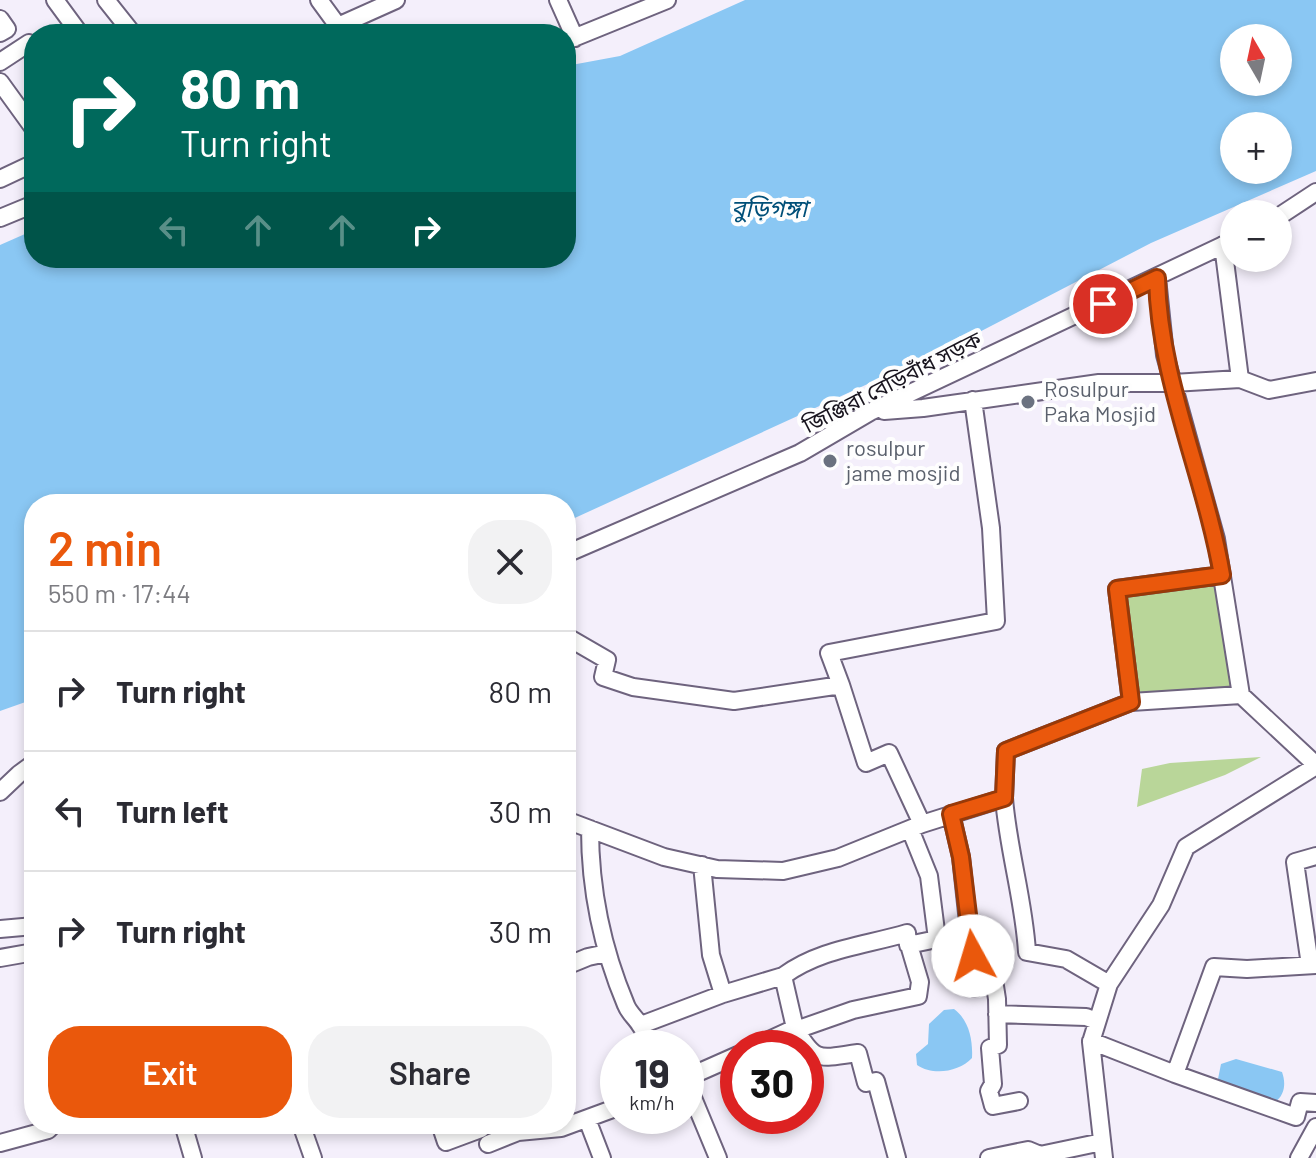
<!DOCTYPE html>
<html lang="en">
<head>
<meta charset="utf-8">
<style>
  :root { --surface:#fff; --page:#f2f2f3; --text:#2b2b33; --muted:#7c7c81; --line:#e1e1e2; --accent:#ea580c }
  body { margin:0; font-family:Barlow,"Noto Sans Bengali",sans-serif; background:var(--page); color:var(--text); height:100vh; display:flex; flex-direction:column; font-size:30px; white-space:nowrap }
  * { box-sizing:border-box; margin:0 }
  p { font-size:26px; color:var(--muted) }
  .icon { flex:none; width:44px; height:44px; fill:none; stroke:currentColor; stroke-width:2; stroke-linecap:round; stroke-linejoin:round }
  .map { position:relative; flex:1; overflow:hidden }
  .details { position:absolute; left:24px; top:494px; width:552px; height:640px; display:flex; flex-direction:column; background:var(--surface); border-radius:32px; box-shadow:0 4px 12px #0003 }
  .details>* { flex:none }
  .banner { position:absolute; left:24px; top:24px; width:552px; height:244px; border-radius:32px; box-shadow:0 4px 12px #0003; background:#00695c; color:#fff; overflow:hidden }
  .needle { width:52px; rotate:351deg }
  .tools { position:absolute; left:1220px; top:24px; display:grid; gap:16px }
  .tools a { display:grid; place-items:center; width:72px; height:72px; border-radius:50%; background:var(--surface); box-shadow:0 4px 12px #0003; font-size:40px }
  .speed { position:absolute; left:600px; top:1030px; display:flex; gap:16px; font-size:40px; font-weight:700; text-align:center }
  .speed>* { display:grid; place-content:center; width:104px; height:104px; border-radius:50%; background:var(--surface); box-shadow:0 4px 12px #0003; line-height:1 }
  .speed small { font-size:20px; font-weight:400 }
  .speed .limit { border:12px solid #d22; background:#fff; color:#111 }
  .pin { position:absolute; display:grid; place-items:center; width:68px; height:68px; color:#fff; margin:-34px; border:4px solid #fff; border-radius:50%; box-shadow:0 2px 8px #0007 }
  .me { position:absolute; width:88px; margin:-44px; rotate:354deg; stroke-linejoin:round; filter:drop-shadow(0 0 6px #0008) }
  .turn { display:flex; align-items:center; gap:28px; height:168px; padding:0 24px; font-size:36px }
  .turn .icon { width:104px; height:104px; stroke-width:2.5 }
  .turn b { display:block; font-size:56px; line-height:68px }
  .lanes { display:flex; align-items:center; height:76px; padding:0 24px; background:#0003; justify-content:center; gap:40px; direction:ltr }
  .lanes .off { opacity:.35 }
  .round { display:grid; place-items:center; flex:none; width:84px; height:84px; border-radius:32px; background:var(--page) }
  .head { display:flex; align-items:center; justify-content:space-between; height:136px; padding:0 24px }
  h1 { font-size:48px; font-weight:600; line-height:60px; color:var(--accent) }
  .action { display:flex; gap:16px; margin-top:auto; padding:16px 24px }
  .action a { flex:1; height:92px; border-radius:32px; background:var(--accent); color:#fff; font-size:32px; font-weight:600; line-height:92px; text-align:center }
  .action a+a { background:var(--page); color:var(--text) }
  ul { padding:0; list-style:none }
  li { display:flex; align-items:center; gap:24px; height:120px; padding:0 24px; border-top:2px solid var(--line) }
  li div { flex:1 }
  li b { display:block; font-size:30px }
  li em { font-style:normal }
  .map>svg:first-child { display:block }
  .green { fill:#b9d699 }
  .water { fill:#8ac7f3; fill-rule:evenodd }
  .lines { fill:none; stroke-linecap:round; stroke-linejoin:round }
  .minor-casing { stroke:#6e637e; stroke-width:20 }
  .minor { stroke:#fff; stroke-width:16 }
  .route-casing { stroke:#983908; stroke-width:20 }
  .route { stroke:#ea580c; stroke-width:14 }
  .worship-dot { fill:#6b7280; stroke:#fefefe; stroke-width:3 }
  .labels { text-anchor:middle; stroke-width:8; stroke-linejoin:round; paint-order:stroke }
  .street-label { font-size:22px; fill:#18141e; stroke:#fefefe }
  .worship-label { font-size:22px; fill:#5b616d; stroke:#fefefe; text-anchor:start }
  .water-label { font-size:24px; font-style:italic; fill:#004f78; stroke:#fefefe }
</style>
</head>
<body>
<div class="map">
<svg width="1316" height="1158" viewBox="0 0 1316 1158">
  <rect width="100%" height="100%" fill="#f4effb"/>
  <path class="green" d="M1222,575l19,120 -110,7 -14,-113z
    M1261,757l-36,18 -88,32 5,-38 28,-6z"/>
  <path class="water" d="M745,0h571v171l-165,72 -187,97 -398,182v-18h-532v195l-34,12v-466l34,-15v28h532v-192l54,-10zM1234,38h44v44h-44zM1234,126h44v44h-44z
    M954,1009c15,11 19,31 18,49 -13,14 -39,18 -55,7l-1,-11 12,-10 1,-20 15,-14z
    M1236,1059l46,13c4,11 3,23 -7,30l-58,-18 4,-20z"/>
  <g class="lines">
    <defs>
      <path id="minor" d="M55,0l25,34
        M106,0l27,34
        M319,0l19,26 -13,8
        M558,0l17,38
        M0,19l7,10 -7,4
        M338,26l58,-26
        M566,41l101,-41
        M0,62l29,-19 5,9
        M0,82l34,47
        M0,179l34,-16
        M1278,217l38,-25
        M0,218l34,-14
        M1223,245l17,134
        M1157,278l8,77 51,184 25,156
        M884,411l39,-3 176,-25h74l67,-4 29,11 47,-9
        M566,554l234,-101 70,-41 364,-172
        M566,642l3,-4 38,22 -4,17 30,10 101,14 107,-16 -12,-32 167,-32 -5,-93 -18,-128
        M841,685l25,78 23,-10 33,71
        M1131,702l-14,-113 105,-14
        M0,792l19,-18 15,-11
        M1004,798c4,52 20,102 23,154l39,7 43,25
        M951,814l10,43 14,131
        M566,820l98,37 53,12 66,2 55,-13 84,-34 82,-26 2,-47 125,-49 110,-7 75,70
        M590,829c0,62 12,119 36,176 3,8 10,13 14,20 5,6 7,16 10,23
        M702,865l9,90 12,39
        M0,929l34,-3
        M973,956l17,-2 7,45 1,46 -8,3 3,36 -4,7 4,15 26,-5
        M0,958l34,-6
        M1310,965l-15,-103 21,-6
        M566,966l22,-9 19,-4
        M997,1014l89,3 11,4
        M641,1025l82,-31 60,-18
        M795,1028c21,36 24,30 63,25l8,30 10,-2 21,77
        M796,1030l57,-20 65,-14 2,-14 -11,-37
        M1091,1041l84,33 121,43 4,-15 16,1
        M752,1048l43,-20 -12,-52c37,-27 80,-30 124,-43l1,12 29,-6 -8,-63 -19,-47
        M1175,1074l39,-107 33,2 69,-4
        M686,1078l52,-23
        M686,1081l32,77
        M587,1119l15,39
        M183,1124l10,34
        M301,1124l12,34
        M440,1124l6,18 35,-13
        M0,1143l48,-13 6,-6
        M488,1144l30,-12 43,-4 57,-21
        M989,1158l39,-8 12,5 62,-13
        M1104,1158l-13,-116 18,-58 52,-79 25,-58 130,-81
        M1299,1158l17,-31"/>
    </defs>
    <use href="#minor" class="minor-casing"/>
    <use href="#minor" class="minor"/>
  </g>
  <g class="lines">
    <defs>
      <path id="route" d="M973,956l-12,-99 -10,-43 53,-16 2,-47 125,-49 -14,-113 105,-14c-17,-99 -63,-195 -65,-297l-54,26"/>
    </defs>
    <use href="#route" class="route-casing"/>
    <use href="#route" class="route"/>
  </g>
  <g class="worship-dot">
    <circle cx="1028" cy="402" r="8"/>
    <circle cx="830" cy="461" r="8"/>
  </g>
  <g class="labels">
    <g class="street-label">
      <text transform="translate(892 382) rotate(-27)" y="8">জিঞ্জিরা বেড়িবাঁধ সড়ক</text>
    </g>
    <g class="worship-label">
      <text x="1044" y="397">Rosulpur<tspan x="1044" dy="25">Paka Mosjid</tspan></text>
      <text x="846" y="456">rosulpur<tspan x="846" dy="25">jame mosjid</tspan></text>
    </g>
    <g class="water-label">
      <text x="769" y="217">বুড়িগঙ্গা</text>
    </g>
  </g>
</svg>
<div class="tools">
<a><svg class="needle" viewBox="-14 -14 28 28"><path d="M0-13l5 13h-10z" fill="#e53935"/><path d="M0 13l5-13h-10z" fill="#7c7c81"/></svg></a>
<a>+</a>
<a>−</a>
</div>
<div class="speed"><div>19<small>km/h</small></div><div class="limit">30</div></div>
<div class="pin" style="left:1103px;top:304px;background:#d93025"><svg class="icon" aria-label="arrive" viewBox="0 0 24 24"><path d="M6 21V4h12l-3 4 3 4H6"/></svg></div>
<svg class="me" style="left:973px;top:956px" viewBox="-20 -20 40 40"><circle r="19" fill="#fff"/><path d="M0-13L10 11 0 6-10 11z" fill="#ea580c"/></svg>
<div class="banner">
<div class="turn"><svg class="icon" aria-label="right" viewBox="0 0 24 24"><path d="M7 20v-9h11M14 6l5 5-5 5"/></svg><div><b>80 m</b>Turn right</div></div>
<div class="lanes"><svg class="icon off" aria-label="left" viewBox="0 0 24 24"><path d="M17 20v-9H6M10 6l-5 5 5 5"/></svg><svg class="icon off" aria-label="ahead" viewBox="0 0 24 24"><path d="M12 20V5M6 11l6-6 6 6"/></svg><svg class="icon off" aria-label="ahead" viewBox="0 0 24 24"><path d="M12 20V5M6 11l6-6 6 6"/></svg><svg class="icon" aria-label="right" viewBox="0 0 24 24"><path d="M7 20v-9h11M14 6l5 5-5 5"/></svg></div>
</div>
<section class="details">
<div class="head"><div><h1>2 min</h1><p>550 m · 17:44</p></div><a class="round"><svg class="icon" aria-label="close" viewBox="0 0 24 24"><path d="M6 6l12 12M18 6L6 18"/></svg></a></div>
<ul>
<li><svg class="icon" aria-label="right" viewBox="0 0 24 24"><path d="M7 20v-9h11M14 6l5 5-5 5"/></svg><div><b>Turn right</b></div><em>80 m</em></li>
<li><svg class="icon" aria-label="left" viewBox="0 0 24 24"><path d="M17 20v-9H6M10 6l-5 5 5 5"/></svg><div><b>Turn left</b></div><em>30 m</em></li>
<li><svg class="icon" aria-label="right" viewBox="0 0 24 24"><path d="M7 20v-9h11M14 6l5 5-5 5"/></svg><div><b>Turn right</b></div><em>30 m</em></li>
</ul>
<div class="action"><a>Exit</a><a>Share</a></div>
</section>
</div>
</body>
</html>
